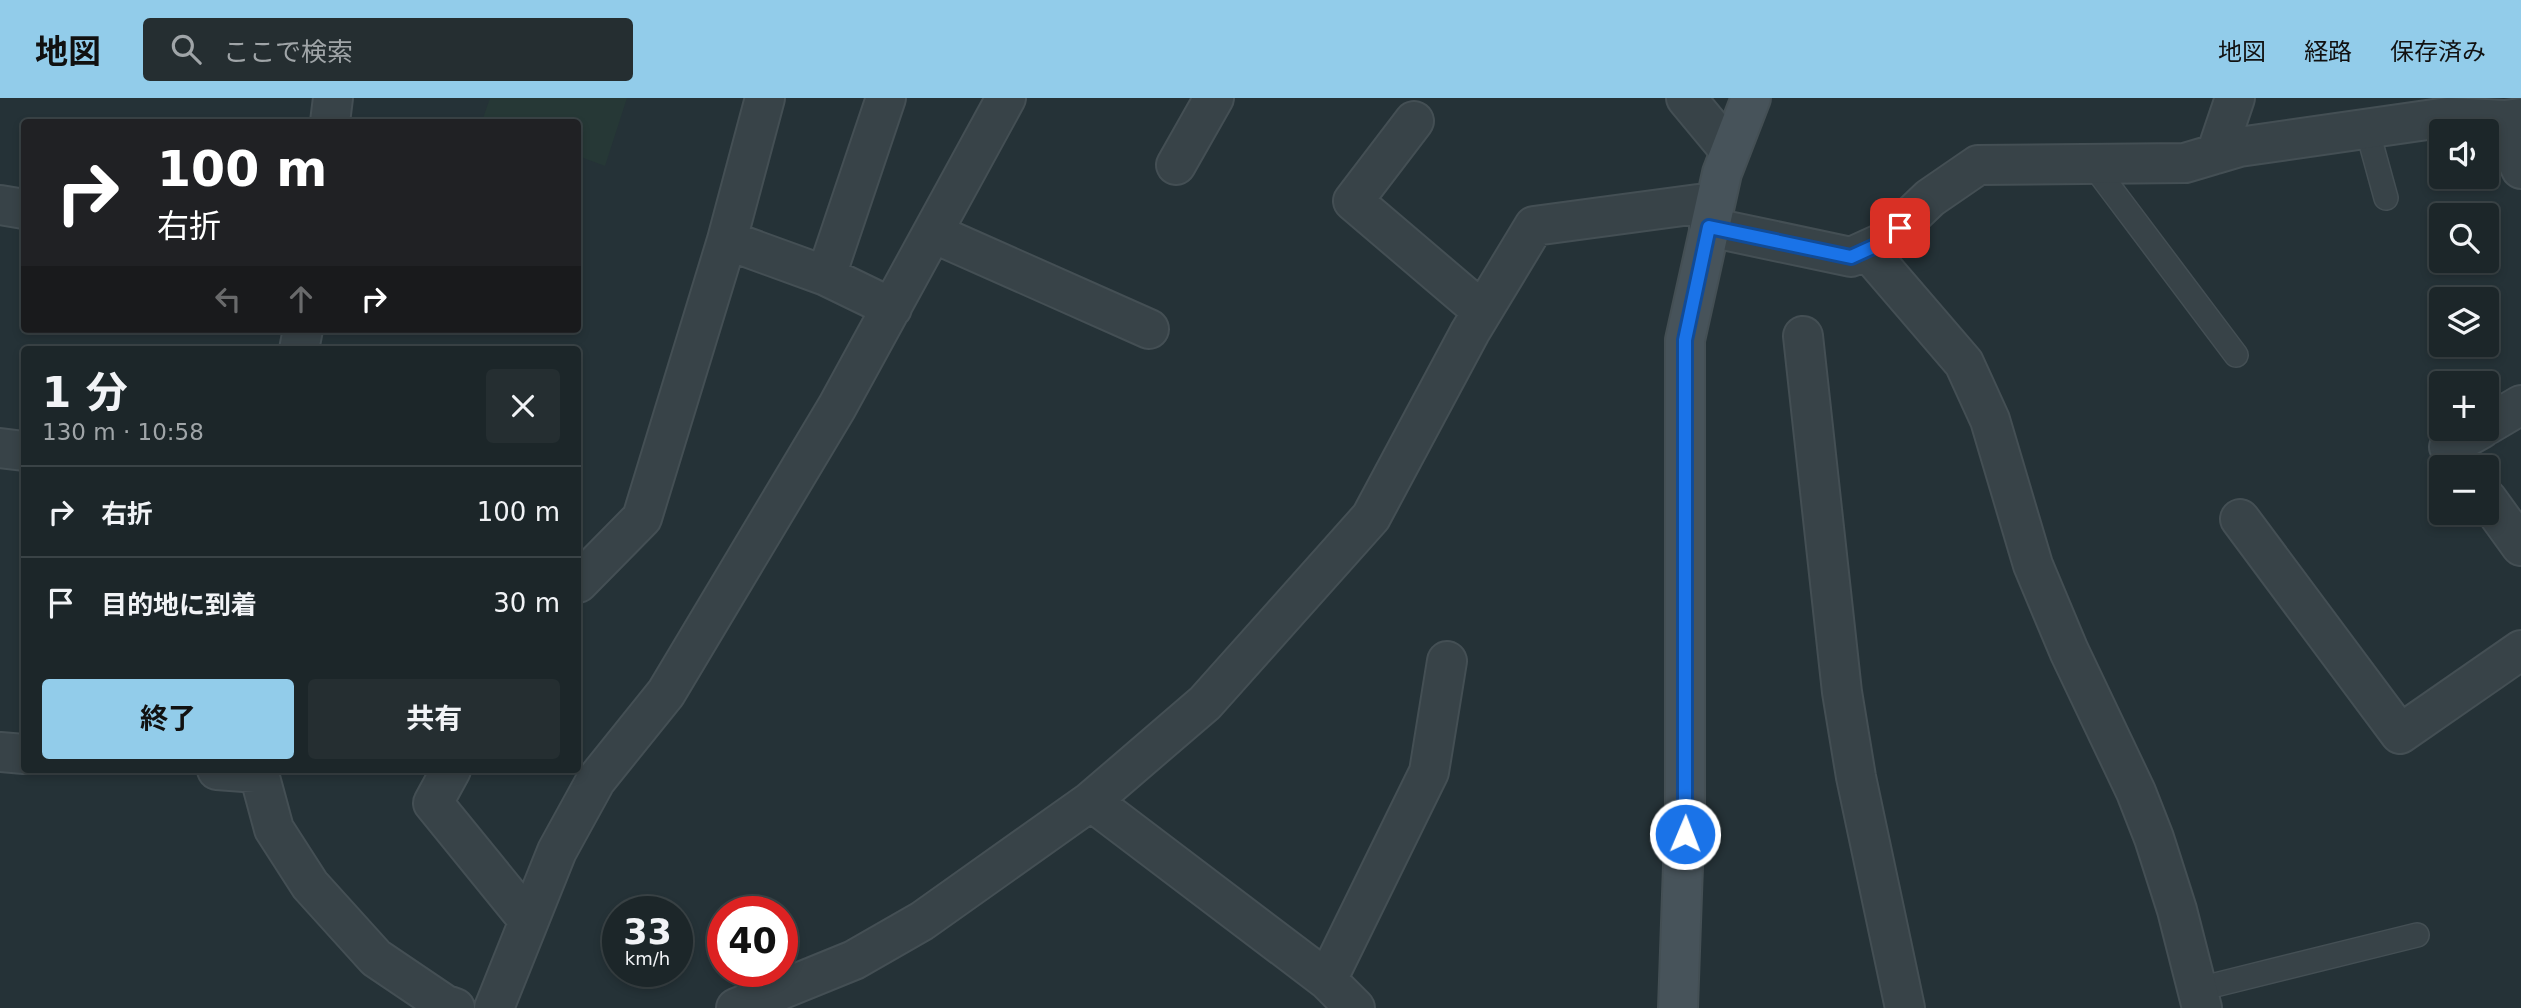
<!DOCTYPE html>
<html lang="ja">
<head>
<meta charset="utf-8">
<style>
  :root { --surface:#1c2629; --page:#252e31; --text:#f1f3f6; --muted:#a0a5a8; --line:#3a4346; --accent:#92ccea }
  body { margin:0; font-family:"DejaVu Sans","Noto Sans JP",sans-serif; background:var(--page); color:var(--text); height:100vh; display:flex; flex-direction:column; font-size:26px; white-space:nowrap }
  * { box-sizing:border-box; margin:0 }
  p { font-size:23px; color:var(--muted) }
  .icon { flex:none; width:38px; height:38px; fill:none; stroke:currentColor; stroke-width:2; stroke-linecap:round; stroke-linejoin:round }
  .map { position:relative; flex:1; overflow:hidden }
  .drawer { position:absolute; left:21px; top:248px; width:560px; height:427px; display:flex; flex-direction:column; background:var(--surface); border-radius:7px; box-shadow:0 4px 10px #0003,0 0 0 2px var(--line) }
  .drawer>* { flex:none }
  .top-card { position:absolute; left:21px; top:21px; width:560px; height:214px; border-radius:7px; box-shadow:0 4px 10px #0003,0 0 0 2px var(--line); background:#202124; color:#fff; overflow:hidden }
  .controls { position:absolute; left:2429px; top:21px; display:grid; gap:14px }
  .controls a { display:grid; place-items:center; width:70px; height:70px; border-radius:7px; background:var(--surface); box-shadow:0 4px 10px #0003,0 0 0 2px var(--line); font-size:35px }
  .speed { position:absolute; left:602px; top:798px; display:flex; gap:14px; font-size:35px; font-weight:700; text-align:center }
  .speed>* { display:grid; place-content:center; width:91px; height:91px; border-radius:50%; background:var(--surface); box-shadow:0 4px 10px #0003,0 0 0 2px var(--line); line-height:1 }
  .speed small { font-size:18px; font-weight:400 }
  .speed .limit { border:10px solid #d22; background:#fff; color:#111 }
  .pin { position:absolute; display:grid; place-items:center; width:60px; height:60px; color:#fff; margin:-30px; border-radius:14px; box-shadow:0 4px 10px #0006 }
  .me { position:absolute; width:77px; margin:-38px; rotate:1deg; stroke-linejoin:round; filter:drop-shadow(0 0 5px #0008) }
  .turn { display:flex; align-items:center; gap:24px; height:147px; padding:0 21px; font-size:32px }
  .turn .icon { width:91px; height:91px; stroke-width:2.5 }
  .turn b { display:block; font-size:49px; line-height:60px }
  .lanes { display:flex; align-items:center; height:66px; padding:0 21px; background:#0003; justify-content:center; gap:35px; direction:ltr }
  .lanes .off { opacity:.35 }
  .round { display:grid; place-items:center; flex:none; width:74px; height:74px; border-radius:7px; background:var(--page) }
  .head { display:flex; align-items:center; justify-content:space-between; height:119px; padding:0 21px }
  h1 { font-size:42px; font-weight:700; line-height:52px }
  .action { display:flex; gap:14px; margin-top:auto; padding:14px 21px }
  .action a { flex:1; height:80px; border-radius:7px; background:var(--accent); color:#111; font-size:28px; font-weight:700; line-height:80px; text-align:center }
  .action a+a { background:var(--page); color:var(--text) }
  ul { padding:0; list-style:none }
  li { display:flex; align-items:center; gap:21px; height:91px; padding:0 21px; border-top:2px solid var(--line) }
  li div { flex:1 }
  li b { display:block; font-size:26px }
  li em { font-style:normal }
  header { display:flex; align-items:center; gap:42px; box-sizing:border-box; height:98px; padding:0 35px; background:var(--accent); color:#111 }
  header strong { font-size:33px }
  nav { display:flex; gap:38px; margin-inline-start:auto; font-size:24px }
  .search { width:490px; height:63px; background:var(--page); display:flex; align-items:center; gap:18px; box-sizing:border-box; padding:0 24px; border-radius:7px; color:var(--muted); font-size:26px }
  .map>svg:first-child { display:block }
  .green { fill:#263836 }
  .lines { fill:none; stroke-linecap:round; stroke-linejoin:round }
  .lane-casing { stroke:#444f54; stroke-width:26 }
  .street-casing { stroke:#444f54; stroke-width:42 }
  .secondary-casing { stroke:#444f54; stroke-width:42 }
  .lane { stroke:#384348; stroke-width:23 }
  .street { stroke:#384348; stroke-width:38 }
  .secondary { stroke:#47535a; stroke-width:38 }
  .route-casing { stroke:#114b97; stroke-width:18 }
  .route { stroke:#1a73e8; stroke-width:12 }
</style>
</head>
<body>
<header>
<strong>地図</strong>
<div class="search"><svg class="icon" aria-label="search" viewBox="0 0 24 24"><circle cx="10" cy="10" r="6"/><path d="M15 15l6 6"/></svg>ここで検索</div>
<nav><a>地図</a><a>経路</a><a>保存済み</a></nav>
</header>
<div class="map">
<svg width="2521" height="910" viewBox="0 0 2521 910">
  <rect width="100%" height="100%" fill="#253237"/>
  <path class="green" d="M490,0h137l-22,68 -27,-10v-34h-92l-4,-1z"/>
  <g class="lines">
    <defs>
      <path id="lane" d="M2367,31l19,69
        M2093,67l143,190
        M2199,891l218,-54"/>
      <path id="street" d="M1686,0l44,53
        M2498,22l23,49
        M1414,23l-61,80 129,110
        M330,24l3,-24
        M2216,56l19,-56
        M1176,67l38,-67
        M0,107l24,4
        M1709,129l142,30 33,-15 46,-44 48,-33 207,-2 54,-16 209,-30 56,3 17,-2
        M933,135l216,96
        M727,142l99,36 60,-178
        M1867,152l97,113 26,57 43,145 36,86 67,141 18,46 23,72 25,98
        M826,178l66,32
        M1803,238l39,356 14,85 49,231
        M299,252l4,-21
        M2487,327l34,-20
        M0,350l24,3
        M2464,369l-15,-20 32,-18
        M2487,401l34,47
        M2240,421l160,215 121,-84
        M578,485l64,-65 85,-278 38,-142
        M0,654l24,2
        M217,672l41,3
        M258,672l16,59 36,56 66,73 68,46 11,4
        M451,672l-18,33 96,118
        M1091,703l236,179 28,28
        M1327,882l102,-208 18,-111
        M494,910l63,-157 39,-71 70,-87 171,-286 169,-309
        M736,910l118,-48 68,-39 169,-120 114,-98 166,-186 99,-185 64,-106 164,-22"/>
      <path id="secondary" d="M1678,910l7,-199v-469l37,-167 29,-75"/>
    </defs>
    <use href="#lane" class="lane-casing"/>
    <use href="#street" class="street-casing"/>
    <use href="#secondary" class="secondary-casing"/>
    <use href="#lane" class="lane"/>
    <use href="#street" class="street"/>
    <use href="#secondary" class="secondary"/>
  </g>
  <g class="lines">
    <defs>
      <path id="route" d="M1685,736v-494l24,-113 142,30 33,-15 16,-14"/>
    </defs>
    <use href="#route" class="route-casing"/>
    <use href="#route" class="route"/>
  </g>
</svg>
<div class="controls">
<a><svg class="icon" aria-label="sound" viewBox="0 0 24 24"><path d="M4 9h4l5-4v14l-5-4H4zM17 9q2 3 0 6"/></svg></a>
<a><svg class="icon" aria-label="search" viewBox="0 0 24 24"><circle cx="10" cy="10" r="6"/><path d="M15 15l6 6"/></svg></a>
<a><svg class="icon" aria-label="layers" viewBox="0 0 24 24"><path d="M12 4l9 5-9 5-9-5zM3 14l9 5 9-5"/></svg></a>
<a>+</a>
<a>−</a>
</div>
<div class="speed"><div>33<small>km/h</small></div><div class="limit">40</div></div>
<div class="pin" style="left:1900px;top:130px;background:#d93025"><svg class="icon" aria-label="arrive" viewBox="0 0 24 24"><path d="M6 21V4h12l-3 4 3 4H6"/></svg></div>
<svg class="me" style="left:1685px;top:736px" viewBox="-20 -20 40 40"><circle r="17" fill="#1a73e8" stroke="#fff" stroke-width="3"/><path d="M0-11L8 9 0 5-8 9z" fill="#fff"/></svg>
<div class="top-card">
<div class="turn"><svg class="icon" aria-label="right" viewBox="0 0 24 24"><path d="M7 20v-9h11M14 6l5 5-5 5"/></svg><div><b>100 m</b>右折</div></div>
<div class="lanes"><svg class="icon off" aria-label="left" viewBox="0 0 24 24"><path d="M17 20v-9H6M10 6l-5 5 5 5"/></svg><svg class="icon off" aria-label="ahead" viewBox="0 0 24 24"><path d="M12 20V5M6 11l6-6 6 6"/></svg><svg class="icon" aria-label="right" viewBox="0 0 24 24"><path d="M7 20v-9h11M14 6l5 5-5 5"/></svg></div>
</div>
<section class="drawer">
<div class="head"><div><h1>1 分</h1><p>130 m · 10:58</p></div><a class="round"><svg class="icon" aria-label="close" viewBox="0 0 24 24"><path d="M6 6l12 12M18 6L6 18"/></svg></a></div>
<ul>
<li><svg class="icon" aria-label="right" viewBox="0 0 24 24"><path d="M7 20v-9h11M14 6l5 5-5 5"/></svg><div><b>右折</b></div><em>100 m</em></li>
<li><svg class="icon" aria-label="arrive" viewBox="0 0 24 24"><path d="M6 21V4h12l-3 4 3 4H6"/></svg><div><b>目的地に到着</b></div><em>30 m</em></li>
</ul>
<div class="action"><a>終了</a><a>共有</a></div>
</section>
</div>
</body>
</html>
